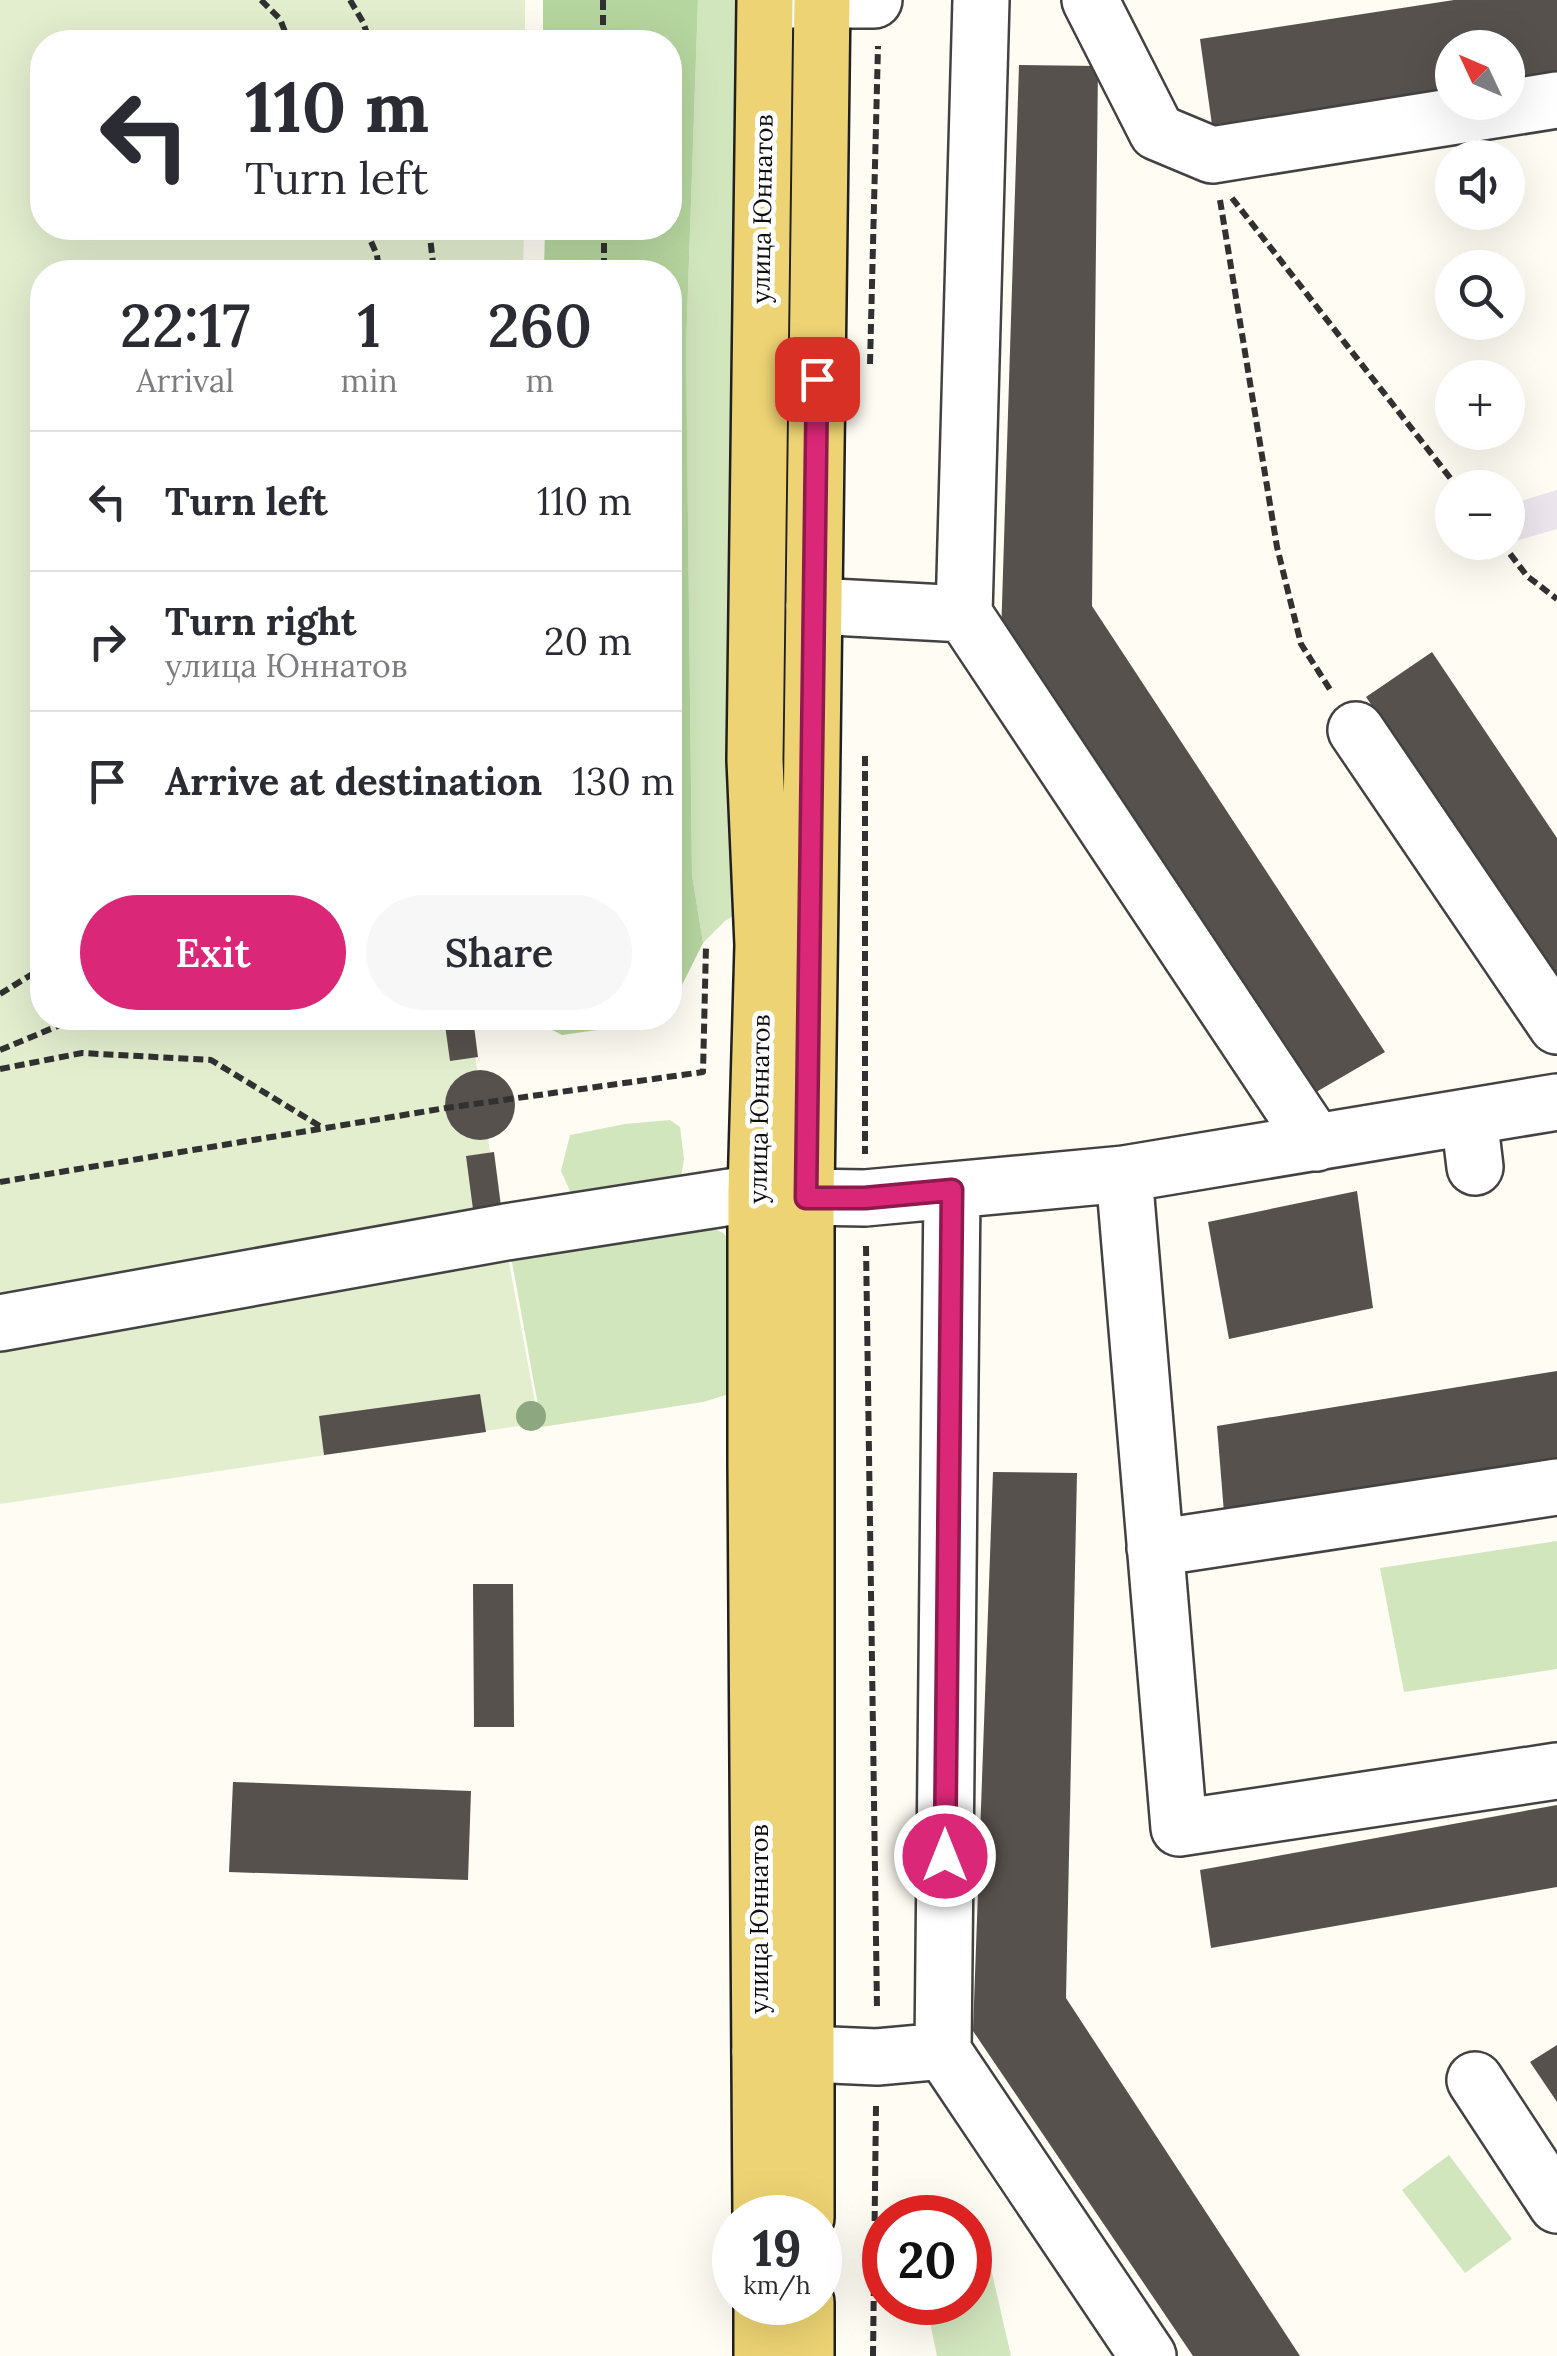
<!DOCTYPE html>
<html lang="en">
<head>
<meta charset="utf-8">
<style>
  :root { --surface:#fff; --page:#f7f7f7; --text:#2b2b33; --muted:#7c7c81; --line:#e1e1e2; --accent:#db2777 }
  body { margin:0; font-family:Lora,serif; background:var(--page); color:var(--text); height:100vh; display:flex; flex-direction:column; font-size:38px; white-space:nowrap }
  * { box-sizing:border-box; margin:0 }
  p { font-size:32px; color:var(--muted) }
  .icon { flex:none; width:55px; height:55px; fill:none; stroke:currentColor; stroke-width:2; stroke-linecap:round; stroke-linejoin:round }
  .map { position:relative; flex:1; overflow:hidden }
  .details { position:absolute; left:30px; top:260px; width:652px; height:770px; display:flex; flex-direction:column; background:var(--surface); border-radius:40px; box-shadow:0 10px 40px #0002 }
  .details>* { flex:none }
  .top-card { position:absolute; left:30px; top:30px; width:652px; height:210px; border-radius:40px; box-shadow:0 10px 40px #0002; background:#fff; color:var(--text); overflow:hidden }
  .needle { width:65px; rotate:314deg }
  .controls { position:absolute; left:1435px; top:30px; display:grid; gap:20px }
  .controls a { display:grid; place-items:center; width:90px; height:90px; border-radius:50%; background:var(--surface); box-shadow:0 10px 40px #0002; font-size:50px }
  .speed { position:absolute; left:712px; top:2195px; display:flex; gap:20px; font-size:50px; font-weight:700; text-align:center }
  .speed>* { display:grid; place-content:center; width:130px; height:130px; border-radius:50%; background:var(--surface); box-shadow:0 10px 40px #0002; line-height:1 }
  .speed small { font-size:25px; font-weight:400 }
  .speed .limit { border:15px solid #d22; background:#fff; color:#111 }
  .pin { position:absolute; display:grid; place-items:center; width:85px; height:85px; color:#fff; margin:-42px; border-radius:20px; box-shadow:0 5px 15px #0006 }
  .me { position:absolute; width:110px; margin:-55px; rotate:0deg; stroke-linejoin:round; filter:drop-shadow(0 0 8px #0008) }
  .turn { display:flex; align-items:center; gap:35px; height:210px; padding:0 50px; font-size:45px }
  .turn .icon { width:130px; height:130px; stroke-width:2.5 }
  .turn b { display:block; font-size:70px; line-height:85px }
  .eta { display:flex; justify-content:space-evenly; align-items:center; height:170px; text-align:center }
  .eta b { font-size:60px; font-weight:600; line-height:70px }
  .action { display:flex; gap:20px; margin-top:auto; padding:20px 50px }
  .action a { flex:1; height:115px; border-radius:60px; background:var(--accent); color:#fff; font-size:40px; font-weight:600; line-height:115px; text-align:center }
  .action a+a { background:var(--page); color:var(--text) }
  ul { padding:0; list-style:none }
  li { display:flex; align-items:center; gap:30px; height:140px; padding:0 50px; border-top:2px solid var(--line) }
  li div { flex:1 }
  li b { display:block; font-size:38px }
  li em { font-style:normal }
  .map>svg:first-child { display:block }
  .industrial { fill:#ece5ed }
  .green { fill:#d2e6be }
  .forest { fill:#b6d69f }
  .pitch { fill:#e3eecf }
  .building { fill:#57514d }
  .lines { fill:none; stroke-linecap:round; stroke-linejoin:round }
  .minor-casing { stroke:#424242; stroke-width:60 }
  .major-casing { stroke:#202020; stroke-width:60 }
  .path { stroke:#313131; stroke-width:6; stroke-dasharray:10 5; stroke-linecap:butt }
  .minor { stroke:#fff; stroke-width:55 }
  .major { stroke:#edd373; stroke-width:55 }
  .tree { fill:#8da881 }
  .route-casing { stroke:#8e194d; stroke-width:25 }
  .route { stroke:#db2777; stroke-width:18 }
  .labels { text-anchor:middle; stroke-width:10; stroke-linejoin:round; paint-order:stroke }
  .street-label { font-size:25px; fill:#0f0f0f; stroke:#fff }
</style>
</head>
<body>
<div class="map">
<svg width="1557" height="2356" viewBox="0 0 1557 2356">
  <rect width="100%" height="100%" fill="#fefcf3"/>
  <path class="industrial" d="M1557,490v39l-45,13 -4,-15v-22z"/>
  <path class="green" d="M698,0h67l-4,899 -36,22 -22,22 -11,-68 -6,-528z
    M670,1120l10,7 4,32 -4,24 -106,17 -13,-29 9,-36 55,-11z
    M706,1225l17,8 13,15 -7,146 -26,8 -161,25 -32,-176z
    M1557,1541v128l-153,23 -24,-124z
    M1449,2155l63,84 -47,34 -63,-83z
    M990,2264l21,92h-74l-11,-53 44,-1v-33z"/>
  <path class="forest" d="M543,0h155l-12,347 6,528 11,68 -24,48 -9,8v-727h-126l1,-44h125v-186h-127z
    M529,1018h118l-8,6 -77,11z"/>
  <path class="pitch" d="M0,0h525v42h-483v186h482l-1,44h-481v746h427l30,191 40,214 -539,81z"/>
  <path class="building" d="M1454,0h103v72l-49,8v-32h-56v40l-240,37 -12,-86z
    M1019,65l79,1 -6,540 293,446 -74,43 -310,-459z
    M1432,652l125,186v143l-191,-284z
    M444,1018h29l5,39 -28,4z
    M445 1105a35 35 0 1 1 70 0a35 35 0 1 1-70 0Z
    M494,1152l8,62 -28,3 -8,-61z
    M1357,1191l16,117 -144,31 -21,-117z
    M1557,1371v91l-333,51 -7,-87z
    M480,1394l6,38 -162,23 -5,-39z
    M993,1472l84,1 -11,525 234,358h-107l-220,-325z
    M473,1584h40l1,143h-40z
    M233,1782l238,9 -3,89 -239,-8z
    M1557,1805v82l-346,61 -11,-78z
    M1557,2045v57l-27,-40z"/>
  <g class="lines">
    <defs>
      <path id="minor" d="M774,0h100
        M981,0l-17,614 352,529
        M1090,0l67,132 55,23 345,-55
        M814,606l150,8
        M1356,730l201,296
        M1469,1117l6,50
        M1124,1174l55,654 378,-57
        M806,1197l59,1 259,-24 433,-72
        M0,1323l506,-91 250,-39
        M1155,1548l402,-61
        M943,2051l9,-861
        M760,2052l117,5 66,-6 205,305
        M1475,2080l82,125"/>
      <path id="major" d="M761,2218l-5,-756v-269l7,-248 -8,-185 10,-760
        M806,2218v-1021l16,-1197
        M762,2302v54
        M806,2302v54"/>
    </defs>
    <use href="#minor" class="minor-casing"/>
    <use href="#major" class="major-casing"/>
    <path class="path" d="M261,0l19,19 9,23
      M350,0l13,22 7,20
      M603,0v42
      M1232,198l226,290
      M1220,200l57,347 24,97 30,47
      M365,228l12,27 2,17
      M429,228l5,44
      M604,228v44
      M870,364l8,-318
      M1501,542l26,34 30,23
      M865,756v398
      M0,994l42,-26
      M0,1050l77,-32
      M0,1069l82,-16 129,7 112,68
      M0,1182l446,-74 257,-36 3,-126
      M866,1246l11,762
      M873,2356l3,-250"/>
    <use href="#minor" class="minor"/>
    <use href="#major" class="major"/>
  </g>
  <circle class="tree" cx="531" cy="1416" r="15"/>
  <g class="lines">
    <defs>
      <path id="route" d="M817,379l-11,819h59l87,-8 -7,666"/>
    </defs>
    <use href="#route" class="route-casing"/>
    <use href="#route" class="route"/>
  </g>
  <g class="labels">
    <g class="street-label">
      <text transform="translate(762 209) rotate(-89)" y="9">улица Юннатов</text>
      <text transform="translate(759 1109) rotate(-89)" y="9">улица Юннатов</text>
      <text transform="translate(759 1919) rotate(-90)" y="9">улица Юннатов</text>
    </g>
  </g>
</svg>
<div class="controls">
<a><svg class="needle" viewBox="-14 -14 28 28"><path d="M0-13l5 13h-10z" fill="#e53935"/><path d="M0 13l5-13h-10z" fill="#7c7c81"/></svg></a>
<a><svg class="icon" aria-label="sound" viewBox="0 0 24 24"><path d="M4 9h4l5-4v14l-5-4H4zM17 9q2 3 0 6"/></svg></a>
<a><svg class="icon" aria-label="search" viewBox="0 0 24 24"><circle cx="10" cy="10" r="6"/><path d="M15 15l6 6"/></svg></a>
<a>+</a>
<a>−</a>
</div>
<div class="speed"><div>19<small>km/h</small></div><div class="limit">20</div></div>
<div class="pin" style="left:817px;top:379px;background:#d93025"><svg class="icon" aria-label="arrive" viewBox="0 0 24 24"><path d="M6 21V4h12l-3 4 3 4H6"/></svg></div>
<svg class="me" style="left:945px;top:1856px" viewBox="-20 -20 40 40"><circle r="17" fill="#db2777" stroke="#fff" stroke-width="3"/><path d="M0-11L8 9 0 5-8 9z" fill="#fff"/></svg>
<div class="top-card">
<div class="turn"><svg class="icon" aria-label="left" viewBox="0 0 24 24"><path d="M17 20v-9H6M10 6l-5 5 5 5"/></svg><div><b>110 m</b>Turn left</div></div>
</div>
<section class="details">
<div class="eta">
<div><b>22:17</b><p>Arrival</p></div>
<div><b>1</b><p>min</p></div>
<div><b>260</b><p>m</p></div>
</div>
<ul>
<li><svg class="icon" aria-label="left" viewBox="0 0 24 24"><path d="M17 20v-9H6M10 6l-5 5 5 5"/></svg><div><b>Turn left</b></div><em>110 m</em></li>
<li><svg class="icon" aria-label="right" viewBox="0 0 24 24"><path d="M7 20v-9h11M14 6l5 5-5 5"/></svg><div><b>Turn right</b><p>улица Юннатов</p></div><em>20 m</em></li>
<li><svg class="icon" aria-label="arrive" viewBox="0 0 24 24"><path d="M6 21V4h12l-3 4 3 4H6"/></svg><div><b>Arrive at destination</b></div><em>130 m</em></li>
</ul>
<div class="action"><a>Exit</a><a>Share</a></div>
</section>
</div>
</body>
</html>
